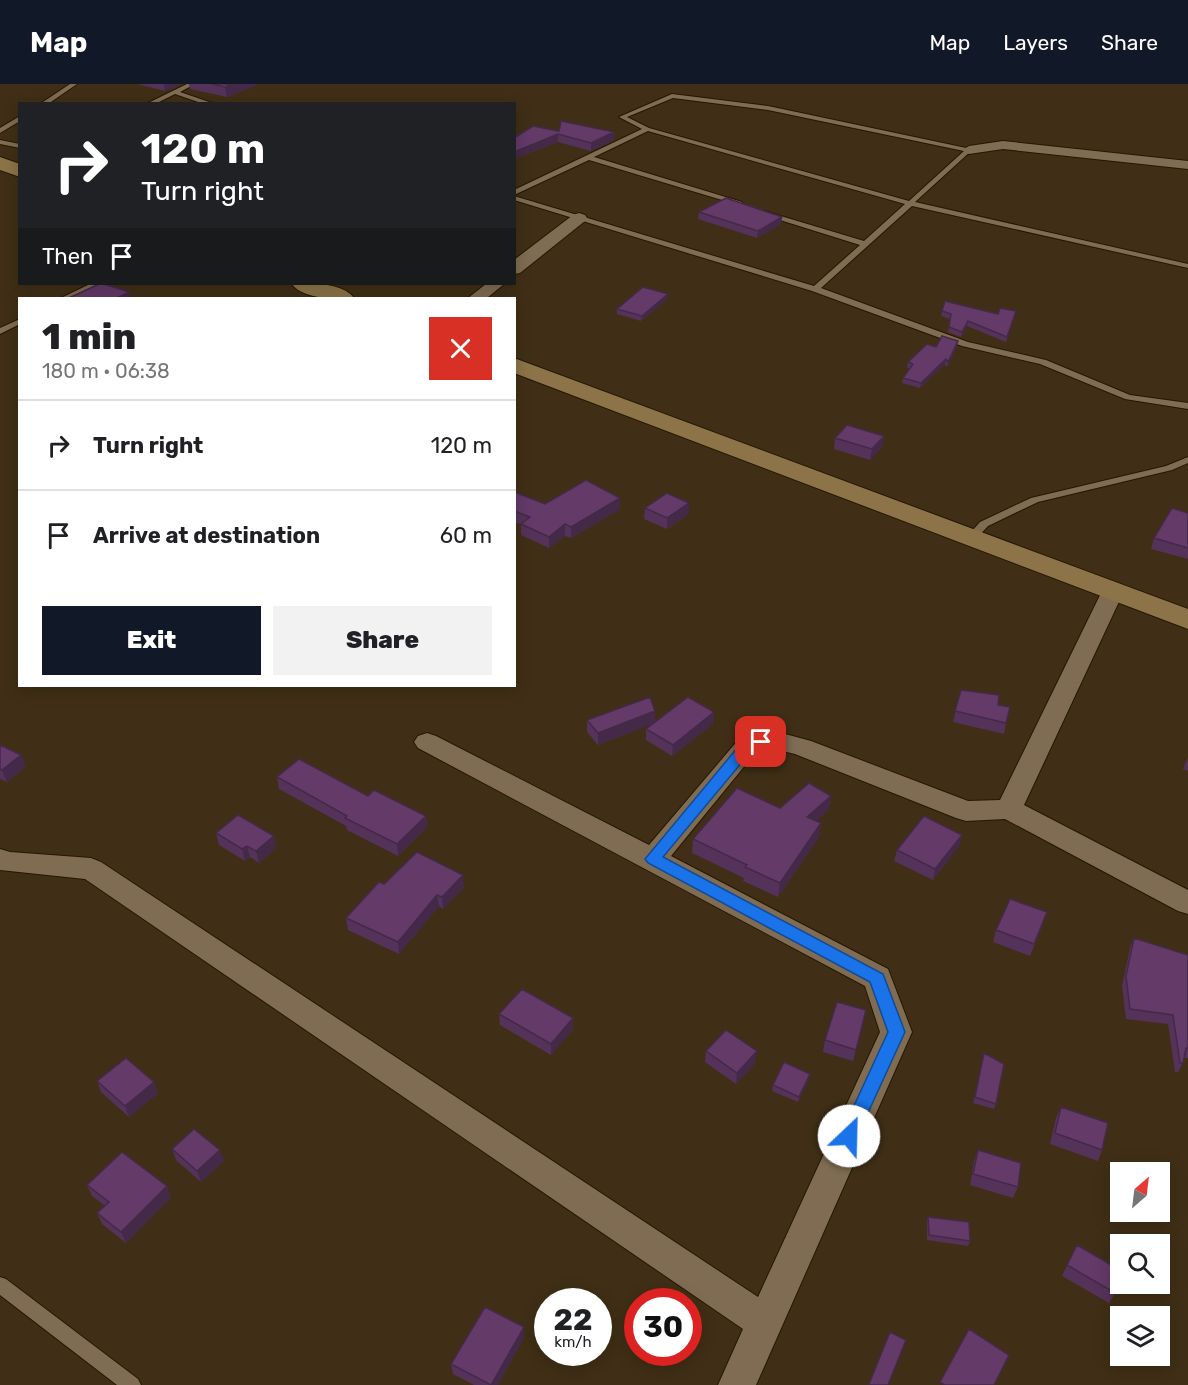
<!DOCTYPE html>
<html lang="en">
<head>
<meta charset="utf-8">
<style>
  :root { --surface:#fff; --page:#f2f2f2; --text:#202124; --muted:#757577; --line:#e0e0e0; --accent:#111827 }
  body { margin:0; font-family:Rubik,sans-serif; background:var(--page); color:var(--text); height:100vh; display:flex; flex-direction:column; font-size:22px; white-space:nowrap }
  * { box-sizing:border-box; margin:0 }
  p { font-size:20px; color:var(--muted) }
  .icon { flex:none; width:33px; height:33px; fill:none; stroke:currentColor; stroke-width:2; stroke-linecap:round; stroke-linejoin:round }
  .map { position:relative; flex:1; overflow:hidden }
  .side { position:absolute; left:18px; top:213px; width:498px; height:390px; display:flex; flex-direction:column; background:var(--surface); border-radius:0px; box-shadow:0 3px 15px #0003 }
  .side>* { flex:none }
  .top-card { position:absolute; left:18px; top:18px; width:498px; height:183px; border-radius:0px; box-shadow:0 3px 15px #0003; background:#202124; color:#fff; overflow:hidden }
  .needle { width:39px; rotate:28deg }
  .fabs { position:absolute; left:1110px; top:1078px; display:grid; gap:12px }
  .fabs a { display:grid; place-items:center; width:60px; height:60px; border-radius:0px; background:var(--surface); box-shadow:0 3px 15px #0003; font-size:30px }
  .speed { position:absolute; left:534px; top:1204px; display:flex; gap:12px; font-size:30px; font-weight:700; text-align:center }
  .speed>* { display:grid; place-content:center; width:78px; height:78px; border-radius:50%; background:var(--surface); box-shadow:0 3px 15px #0003; line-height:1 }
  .speed small { font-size:15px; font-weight:400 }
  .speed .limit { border:9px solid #d22; background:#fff; color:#111 }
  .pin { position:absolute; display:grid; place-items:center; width:51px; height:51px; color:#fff; margin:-26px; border-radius:12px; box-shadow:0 3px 9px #0006 }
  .me { position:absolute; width:66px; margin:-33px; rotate:24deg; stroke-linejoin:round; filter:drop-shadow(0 0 4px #0008) }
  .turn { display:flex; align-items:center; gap:21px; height:126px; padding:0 24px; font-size:27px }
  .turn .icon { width:78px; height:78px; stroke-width:2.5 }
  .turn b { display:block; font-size:42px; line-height:51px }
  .then { display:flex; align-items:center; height:57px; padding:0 24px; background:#0003; gap:12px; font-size:22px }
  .round { display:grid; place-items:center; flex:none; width:63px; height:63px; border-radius:0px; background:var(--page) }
  .head { display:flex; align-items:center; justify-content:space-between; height:102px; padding:0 24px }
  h1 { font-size:36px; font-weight:800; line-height:45px }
  .action { display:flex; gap:12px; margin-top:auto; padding:12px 24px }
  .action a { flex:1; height:69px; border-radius:0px; background:var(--accent); color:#fff; font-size:24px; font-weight:800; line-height:69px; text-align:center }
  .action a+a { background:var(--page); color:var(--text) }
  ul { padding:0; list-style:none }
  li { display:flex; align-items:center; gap:18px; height:90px; padding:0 24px; border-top:2px solid var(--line) }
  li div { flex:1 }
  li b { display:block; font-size:22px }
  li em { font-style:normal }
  header { display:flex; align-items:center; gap:36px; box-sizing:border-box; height:84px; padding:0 30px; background:var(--accent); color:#fff }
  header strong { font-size:28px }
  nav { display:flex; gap:33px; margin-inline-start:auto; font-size:21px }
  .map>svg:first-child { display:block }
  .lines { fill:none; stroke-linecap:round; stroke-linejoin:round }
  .lane-casing { stroke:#261700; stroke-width:2 }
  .street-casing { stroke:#261700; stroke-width:2 }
  .secondary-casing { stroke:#261700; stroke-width:2 }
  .lane { fill:#7f6c52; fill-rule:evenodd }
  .street { fill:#7f6c52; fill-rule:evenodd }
  .secondary { fill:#8c7448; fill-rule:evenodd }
  .wall { fill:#553259 }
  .shaded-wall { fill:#452949 }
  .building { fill:#633a68; stroke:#452949; stroke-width:1.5 }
  .route { fill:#1a73e8; stroke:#114b97; stroke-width:1.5 }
</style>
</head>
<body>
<header>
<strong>Map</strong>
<nav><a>Map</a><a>Layers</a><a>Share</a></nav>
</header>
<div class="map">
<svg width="1188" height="1301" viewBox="0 0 1188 1301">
  <rect width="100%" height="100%" fill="#402f16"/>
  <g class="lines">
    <defs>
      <path id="lane" d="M70,0h7l-29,20h-8z
        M187,0h8l-15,8 35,12h-11l-29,-10 -20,10h-9z
        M672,10l96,12 203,43v2l-56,51 273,62v4l-276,-62 -91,82 147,54 78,18 84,35 58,8v6l-63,-10 -85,-35 -78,-18 -150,-55 -298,-91v-4l300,90 46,-41 -96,-30v-4l100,30 41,-37 -257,-73 -54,26 148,45v4l-153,-46 -75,35v-5l128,-61 -23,-12zM673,14l95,12 196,41 -55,50 -260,-73 -22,-11z
        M20,32v5l-20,12v-5z
        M0,56l20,4v4l-20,-4z
        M90,200h9l-29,14h-9z
        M20,235v5l-20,10v-6z
        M1188,373v6l-16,7 -134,32 -50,24 -14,15 -4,1 -5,-3 15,-17 51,-24 135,-32z
        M0,1193l6,2 132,100 3,6h-24l-117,-90z"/>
      <path id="street" d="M1003,57l185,20v8l-185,-20 -34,5 -7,-4 7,-4z
        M579,129l6,2 2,3 -2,3 -65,52 -6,1v-14l59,-45z
        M486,200h18l-17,14h-19z
        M1113,500l8,2 3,5 -100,214 164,85v24l-10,-3 -173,-92 -39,2 -10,-3 -161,-64 -21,-5 -18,3 -85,104 217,113 24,63 -156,353h-38l25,-56 -658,-450 -85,-9v-21l10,3 81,6 10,4 657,435 122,-265 -15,-46 -447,-238 -4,-6 4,-6 9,-3 9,3 213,109 90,-106 35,-8 37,10 157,60 32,-1 102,-209 3,-5z"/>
      <path id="secondary" d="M0,73l20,7v13l-20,-7z
        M292,200c16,-2 52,-1 62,14 -16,2 -52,1 -62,-14z
        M514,274l674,251v20l-674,-256z"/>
    </defs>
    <use href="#lane" class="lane-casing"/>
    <use href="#street" class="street-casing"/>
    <use href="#secondary" class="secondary-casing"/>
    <use href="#lane" class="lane"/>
    <use href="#street" class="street"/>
    <use href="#secondary" class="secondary"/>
  </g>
  <path class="wall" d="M137,0h44l-16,7z
    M189,0h68v1l-30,12 -37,-8z
    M559,47l55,1v8l-23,11 -33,-9 -44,17v-21z
    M699,128l83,5 -1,7 -24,14 -59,-19z
    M668,210l-1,5 -26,22 -24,-7v-5z
    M942,227l56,3 18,-3 -10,31 -39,-16 -6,11 -13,-5 2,-13 -9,-3z
    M957,262l-10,21 -2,-3 -25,24 -18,-5 1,-5 7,-10h-3l1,-6 28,-15z
    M884,352l-2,11 -12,13 -36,-11 1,-11z
    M514,408l31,12 75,-6v11l-49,29 -6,-2 -16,12 -28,-13v-11l-7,-2z
    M645,424l44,6 -22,15 -23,-10z
    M1188,429v46l-37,-10 3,-11z
    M961,606l37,15 8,18 -2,11 -51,-12z
    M587,636l68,2 58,2 -41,32 -26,-16v-11l8,-6 -56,22 -11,-13z
    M0,661l21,10 5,11 -19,16 -7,-3z
    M1188,673v14l-5,-2z
    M277,693l91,19 58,20 1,11 -29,29 -51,-26 -1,-4 -67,-37z
    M780,724l49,2 -13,11 5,2 -2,14 -41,60 -35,-16 1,-3 -52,-25 1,-14z
    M216,749l60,15 -17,15 -9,-6 -5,4 -26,-16z
    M962,751l-3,11 -26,34 -39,-19 3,-11z
    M384,800l80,3 -21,22 -4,-3 -40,48 -51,-24 -2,-12z
    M1043,840l-13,32 -37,-14 3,-12z
    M1134,854l54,17v103h-4l-1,5 -5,9h-3l-7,-48 -42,-5 -4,-33 8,-38z
    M866,926l-13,51 -30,-9 2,-12z
    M499,930l74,15 -22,26 -51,-30z
    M706,967l49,12 -19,21 -31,-22z
    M984,969l12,51 -2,5 -21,-6z
    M810,990l-1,5 -11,23 -26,-11 1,-6z
    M97,997l61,12 -29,24 -28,-25z
    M1061,1023l41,43 -4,11 -48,-17 6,-26z
    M172,1065l52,12 -23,21 -25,-22z
    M978,1066l40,37 -5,11 -43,-13 4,-24z
    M87,1101l80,1 4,11 -45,46 -24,-19 -5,-11 8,-7 -13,-10z
    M928,1133l42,24 -2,5 -41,-6v-18z
    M1077,1161l38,48 -6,10 -47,-27z
    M524,1243v10l-26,48h-24l-21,-11 -2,-10z"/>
  <path class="shaded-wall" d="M164,0h17l-16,7z
    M232,0h25v1l-30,12 -2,-10z
    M614,48v8l-23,11v-8z
    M558,50v8l-44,17v-7z
    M782,133l-1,7 -24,14 1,-7z
    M129,208l1,6h-13z
    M668,210l-1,5 -26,22 1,-5z
    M968,237l-1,5 -6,11 1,-5z
    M958,257l-1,5 -10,21 1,-5z
    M946,275l-1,5 -25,24 1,-5z
    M884,352l-2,11 -12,13 2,-11z
    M620,414v11l-49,29v-11z
    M689,419v11l-22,15v-11z
    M565,440v12l-16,12v-11z
    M655,627v12l-57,22v-12z
    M714,628l-1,12 -41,32 1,-11z
    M21,671l5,11 -19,16 -5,-12z
    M831,712l-2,14 -24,21 2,-14z
    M426,732l1,11 -29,29 -1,-12z
    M821,739l-2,14 -41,60 2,-14z
    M962,751l-3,11 -26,34 2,-11z
    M274,752l2,12 -17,15 -3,-12z
    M247,762l3,11 -5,4 -3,-12z
    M463,791l1,12 -21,22 -1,-12z
    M437,811l2,11 -40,48 -1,-12z
    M573,934v11l-22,26v-11z
    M757,967l-2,12 -19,21 1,-11z
    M810,990l-1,5 -11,23 1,-5z
    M154,998l4,11 -29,24 -4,-11z
    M220,1066l4,11 -23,21 -4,-11z
    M167,1102l4,11 -45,46 -5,-11z
    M524,1243v10l-26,48h-7z"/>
  <path class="building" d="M211,0h21l-7,3z
    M561,37l53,11 -23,11 -33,-9 -44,18v-14l19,-12 26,5z
    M726,114l56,19 -24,14 -59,-19z
    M99,200h5l25,8 -12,6h-48z
    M643,203l25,7 -26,22 -25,-7z
    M945,217l53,13 2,-6 16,3 -9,26 -39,-16 -6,11 -13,-5 2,-13 -9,-3z
    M942,252l16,5 -10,21 -2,-3 -25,24 -18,-5 10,-14 -5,-2 19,-18 9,3z
    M847,341l37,11 -12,13 -37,-11z
    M586,396l34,18 -49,29 -6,-3 -16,13 -28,-13 9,-7 -16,-6v-19l31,12z
    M667,409l22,10 -22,15 -22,-10z
    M1172,424l16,5v35l-34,-10z
    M961,606l38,5 -1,10 12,2 -4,16 -51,-12z
    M650,613l5,14 -57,22 -11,-13z
    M688,613l26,15 -41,33 -27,-16z
    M0,661l21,10 -19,15 -2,-1z
    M299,675l69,37 6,-6 52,26 -29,28 -52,-26 2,-2 -70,-39z
    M809,699l22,13 -24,21 14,6 -41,60 -35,-16 2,-2 -54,-26 44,-51 43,20z
    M238,731l36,21 -18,15 -9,-5 -5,3 -26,-16z
    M924,732l38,19 -27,34 -38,-19z
    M417,768l46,23 -21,22 -5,-2 -39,47 -52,-24 33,-36 5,2z
    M1010,815l37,13 -13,32 -38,-14z
    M1134,854l54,17v93h-2l-3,15h-3l-7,-48 -43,-6 -4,-33z
    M522,905l51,29 -22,26 -52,-30z
    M837,918l29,8 -10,40 -31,-10z
    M726,946l31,21 -20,22 -31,-22z
    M984,969l20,11 -8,40 -21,-7z
    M126,974l28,24 -29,24 -28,-25z
    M784,978l26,12 -11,23 -26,-12z
    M1061,1023l47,16 -6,27 -47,-17z
    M194,1045l26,21 -23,21 -25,-22z
    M978,1066l43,13 -3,24 -45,-13z
    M122,1068l45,34 -46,46 -24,-19 12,-11 -22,-17z
    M928,1133l41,5 1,19 -41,-6z
    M1077,1161l43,25v10l-5,13 -48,-28z
    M485,1223l39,20 -33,58 -40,-21z
    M969,1245l40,26 -15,30h-49l-5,-3z
    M890,1248l16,8 -18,45h-17l-2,-1z"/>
  <path class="route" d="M761,653l5,2 2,3 -2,4 -13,3 -90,108 220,117 22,58 -50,109 -6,3 -6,-3 -3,-5 48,-104 -18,-50 -222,-119 -3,-4 98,-118z"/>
</svg>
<div class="fabs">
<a><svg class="needle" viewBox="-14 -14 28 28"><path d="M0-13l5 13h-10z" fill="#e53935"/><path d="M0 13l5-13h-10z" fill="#757577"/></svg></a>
<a><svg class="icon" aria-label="search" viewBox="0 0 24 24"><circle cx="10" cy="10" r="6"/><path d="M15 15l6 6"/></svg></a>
<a><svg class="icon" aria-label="layers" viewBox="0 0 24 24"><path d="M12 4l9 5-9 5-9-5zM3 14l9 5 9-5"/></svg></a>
</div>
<div class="speed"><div>22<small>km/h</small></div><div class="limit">30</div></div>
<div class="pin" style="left:761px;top:658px;background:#d93025"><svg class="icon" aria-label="arrive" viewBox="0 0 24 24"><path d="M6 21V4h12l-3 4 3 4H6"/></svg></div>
<svg class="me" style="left:849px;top:1052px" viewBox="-20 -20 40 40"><circle r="19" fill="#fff"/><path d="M0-13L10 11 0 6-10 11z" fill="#1a73e8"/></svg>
<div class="top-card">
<div class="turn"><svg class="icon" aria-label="right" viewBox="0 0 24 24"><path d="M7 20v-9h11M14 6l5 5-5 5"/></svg><div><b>120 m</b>Turn right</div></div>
<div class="then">Then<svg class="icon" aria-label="arrive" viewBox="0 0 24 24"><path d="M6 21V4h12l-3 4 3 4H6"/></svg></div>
</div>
<section class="side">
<div class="head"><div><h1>1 min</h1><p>180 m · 06:38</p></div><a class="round" style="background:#d93025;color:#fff"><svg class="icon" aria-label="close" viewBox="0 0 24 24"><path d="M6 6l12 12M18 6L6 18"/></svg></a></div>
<ul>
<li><svg class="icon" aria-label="right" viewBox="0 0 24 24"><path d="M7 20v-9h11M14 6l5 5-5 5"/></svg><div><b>Turn right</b></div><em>120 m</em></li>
<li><svg class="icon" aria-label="arrive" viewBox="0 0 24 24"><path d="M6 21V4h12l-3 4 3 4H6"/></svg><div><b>Arrive at destination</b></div><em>60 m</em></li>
</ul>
<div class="action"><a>Exit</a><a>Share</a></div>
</section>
</div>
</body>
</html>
